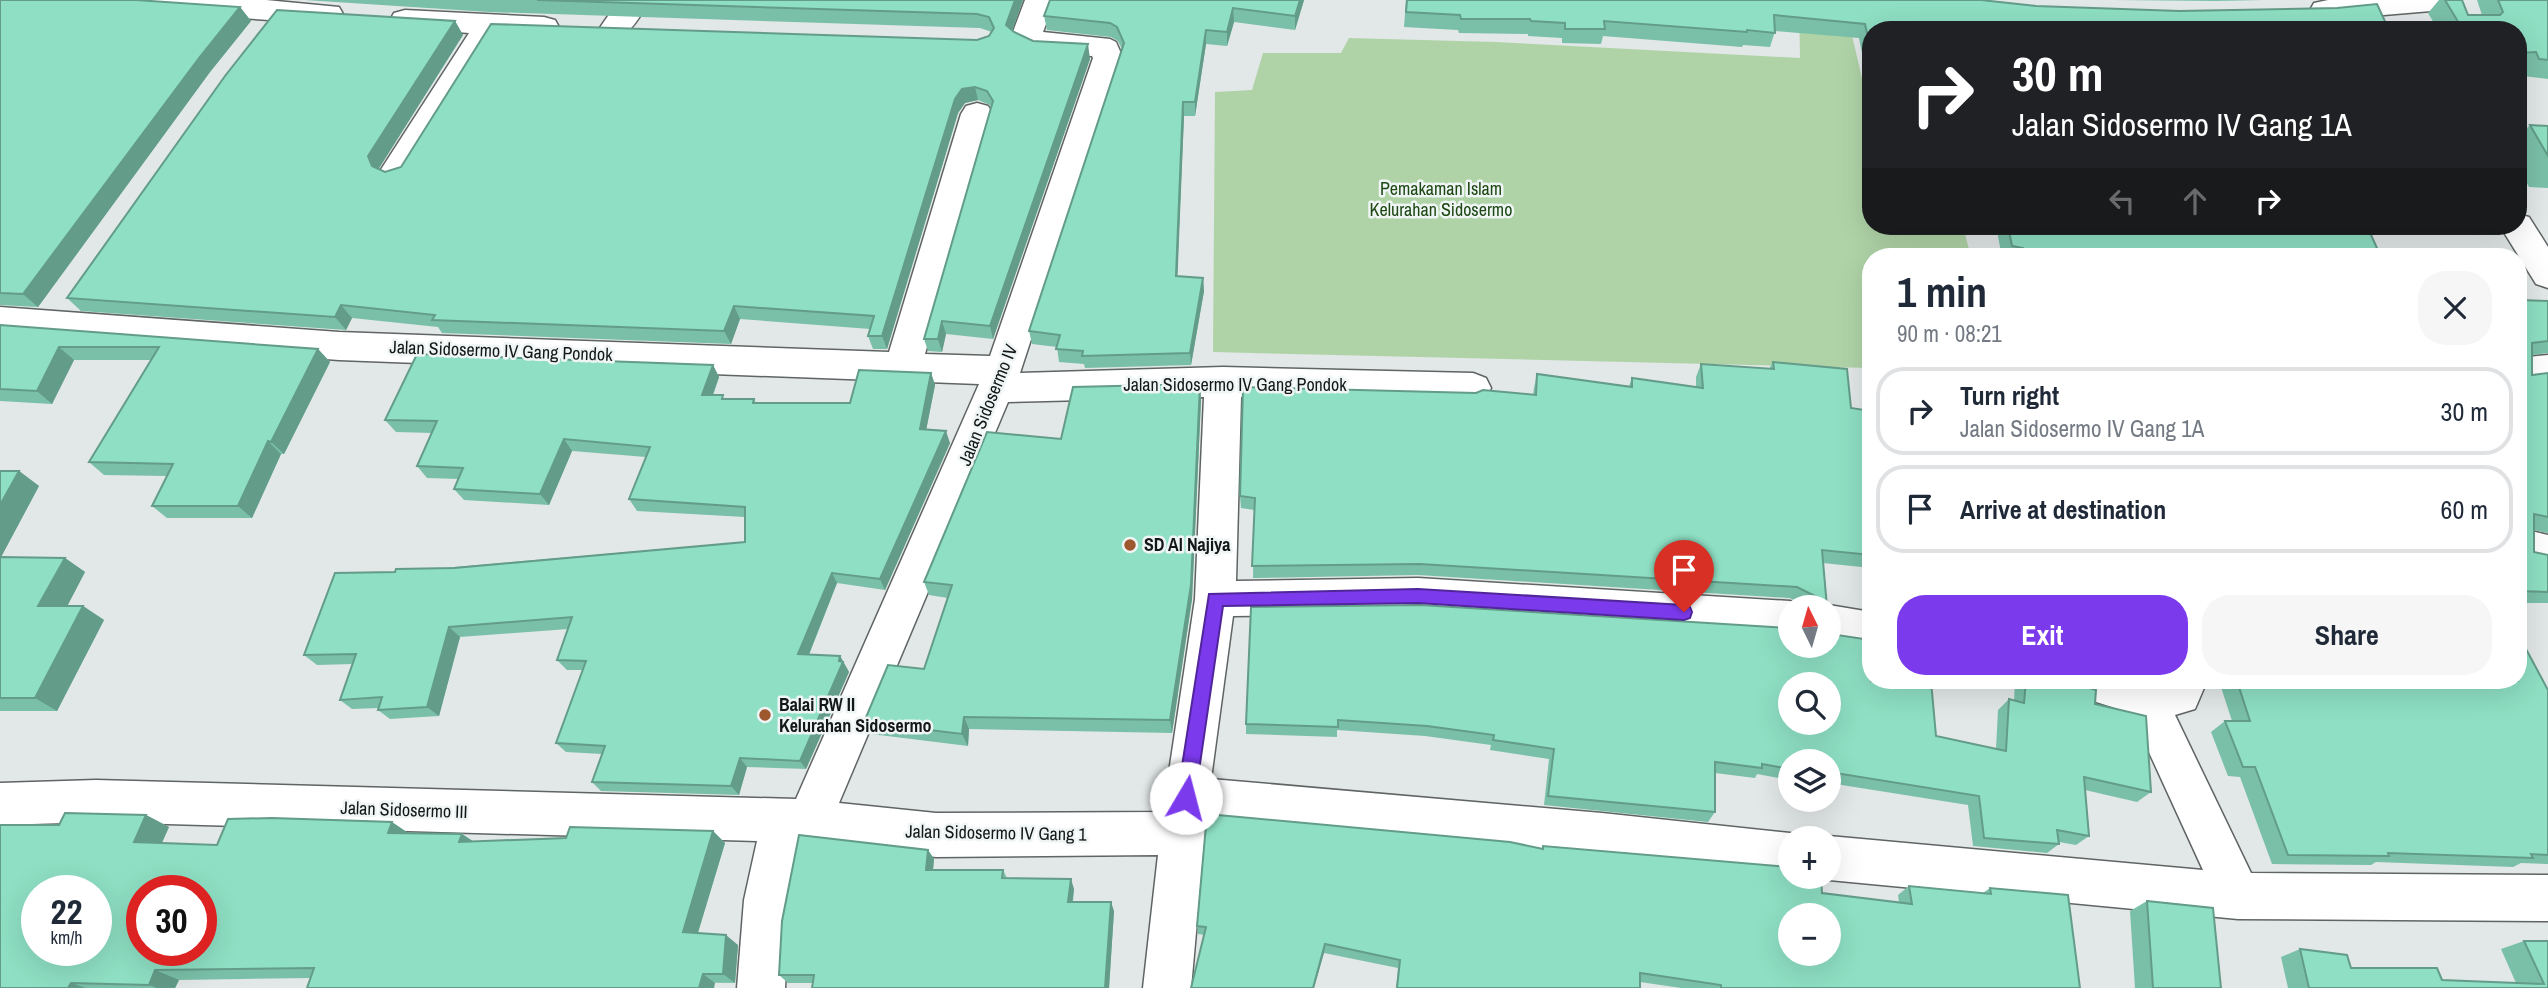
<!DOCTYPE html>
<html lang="en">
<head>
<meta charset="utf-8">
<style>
  :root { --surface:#fff; --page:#f6f6f7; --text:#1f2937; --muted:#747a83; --line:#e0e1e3; --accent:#7c3aed }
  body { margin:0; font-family:"Archivo Narrow",sans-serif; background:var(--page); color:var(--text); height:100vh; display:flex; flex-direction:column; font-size:26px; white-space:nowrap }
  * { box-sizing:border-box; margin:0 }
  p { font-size:23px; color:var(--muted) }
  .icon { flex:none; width:38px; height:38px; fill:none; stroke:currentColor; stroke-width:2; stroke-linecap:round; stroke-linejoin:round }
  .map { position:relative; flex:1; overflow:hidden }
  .drawer { position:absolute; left:1862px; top:248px; width:665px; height:441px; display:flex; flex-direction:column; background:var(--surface); border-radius:28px; box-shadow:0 7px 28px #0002 }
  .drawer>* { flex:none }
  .top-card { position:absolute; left:1862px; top:21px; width:665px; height:214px; border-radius:28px; box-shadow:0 7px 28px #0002; background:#202124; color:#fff; overflow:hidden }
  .needle { width:46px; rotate:355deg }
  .buttons { position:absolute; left:1778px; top:595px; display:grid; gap:14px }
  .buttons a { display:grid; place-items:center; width:63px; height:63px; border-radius:50%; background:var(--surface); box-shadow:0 7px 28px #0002; font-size:35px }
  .speed { position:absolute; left:21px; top:875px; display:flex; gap:14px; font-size:35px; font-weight:700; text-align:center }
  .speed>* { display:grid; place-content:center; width:91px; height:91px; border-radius:50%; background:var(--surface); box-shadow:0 7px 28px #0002; line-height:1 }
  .speed small { font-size:18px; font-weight:400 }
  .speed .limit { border:10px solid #d22; background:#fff; color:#111 }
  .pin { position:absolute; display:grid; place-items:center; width:60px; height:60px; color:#fff; margin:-72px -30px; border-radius:50% 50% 50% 0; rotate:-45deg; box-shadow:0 0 7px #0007 }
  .pin .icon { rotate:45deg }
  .me { position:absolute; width:77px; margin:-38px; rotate:8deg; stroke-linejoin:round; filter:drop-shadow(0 0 5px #0008) }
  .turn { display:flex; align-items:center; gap:24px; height:147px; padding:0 35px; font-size:32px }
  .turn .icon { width:91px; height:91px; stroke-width:2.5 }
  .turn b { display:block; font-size:49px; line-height:60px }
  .lanes { display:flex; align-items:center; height:66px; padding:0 35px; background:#0003; justify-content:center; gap:35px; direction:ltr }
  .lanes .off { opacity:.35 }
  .round { display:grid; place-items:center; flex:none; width:74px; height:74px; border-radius:28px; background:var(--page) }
  .head { display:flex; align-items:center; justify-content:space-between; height:119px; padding:0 35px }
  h1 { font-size:42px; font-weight:700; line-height:52px }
  .action { display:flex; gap:14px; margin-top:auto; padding:14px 35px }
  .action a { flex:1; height:80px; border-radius:28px; background:var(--accent); color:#fff; font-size:28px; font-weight:700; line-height:80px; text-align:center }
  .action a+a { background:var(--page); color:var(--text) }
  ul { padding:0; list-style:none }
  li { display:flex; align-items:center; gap:21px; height:88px; margin:0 14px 10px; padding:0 21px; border:4px solid var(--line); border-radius:28px }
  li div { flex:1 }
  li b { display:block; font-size:26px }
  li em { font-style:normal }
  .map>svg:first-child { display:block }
  .green { fill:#afd3a7 }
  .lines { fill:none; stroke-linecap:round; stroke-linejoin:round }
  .minor-casing { stroke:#5f6464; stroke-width:3 }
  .minor { fill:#fff; fill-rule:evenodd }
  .wall { fill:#7ac0a8 }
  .shaded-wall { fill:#639c88 }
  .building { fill:#8edfc3; stroke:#639c88; stroke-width:2; fill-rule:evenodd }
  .route { fill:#7c3aed; stroke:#51269a; stroke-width:2 }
  .poi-dot { fill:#9e582e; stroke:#eff5f5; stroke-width:2.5 }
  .labels { text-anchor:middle; stroke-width:5; stroke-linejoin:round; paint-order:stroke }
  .park-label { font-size:18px; fill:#1d4813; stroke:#eff5f5 }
  .street-label { font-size:18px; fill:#151717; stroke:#eff5f5 }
  .poi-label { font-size:18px; font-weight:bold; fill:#151717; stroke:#eff5f5; text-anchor:start }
</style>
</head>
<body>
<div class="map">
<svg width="2548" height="988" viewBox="0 0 2548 988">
  <rect width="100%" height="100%" fill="#e2e7e8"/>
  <path class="green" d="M1799,0l45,1 27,116v109h92l8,31h-100v111l-658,-16 2,-260 37,-2 11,-37h78l8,-15 147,4 304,16z"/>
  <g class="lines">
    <defs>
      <path id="minor" d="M109,0h157l73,7 4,7 -4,7 -11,3 -204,-14 -11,-3z
        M619,0h31c-12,19 -22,43 -47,36l-4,-7z
        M1025,0h30l-12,32 67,7 6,3 7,16 -103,315 203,-6 250,6 13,5 5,10 -5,10 -13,5 -232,-6 -5,184 182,-3 372,23 15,6h-15v30l-372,-23 -185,2 -22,163 391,34 188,20 13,5h-13l1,39 -585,-56 -15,167h-48l15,-133 -222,2 -135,-15 -11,58 -5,88h-48l7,-88 13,-59 -661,-19 -96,3v-42l96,-3 700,19 183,-415 -640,-24 -339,-25v-28l339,25 550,20 72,-238 5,-8 11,-3 11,3 5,8 -68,240 65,2 103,-298 -1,-2c-24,-2 -67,3 -81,-19zM1204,397l-9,202 -32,213 -227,1 -97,-10 169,-401z
        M2328,0h130l-4,7 -11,3 -118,10 -11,-3 -4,-7 4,-7z
        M405,10l139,7 11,3 4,7 -4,7 -11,3 -46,-2 -90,144 -12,4 -12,-4 -4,-8 89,-138 -75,-6 -4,-7 4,-7z
        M2518,214l11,3 19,30v41l-12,-4 -36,-58h18z
        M2548,355v28l-30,3v-28z
        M2518,528l30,7v35l-30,-8z
        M1829,605l42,7v36l-42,-7v-34h-6z
        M2065,681h142l-12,28 -20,6 76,158 297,2v46l-310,-2 -409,-39 -8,-3h8v-39h-6l6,-2 374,34 -72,-157 -60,-19z"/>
    </defs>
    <use href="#minor" class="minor-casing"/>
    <use href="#minor" class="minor"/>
  </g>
  <path class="wall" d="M0,0l240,7 11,14 -41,51 -172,235 -38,-2z
    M305,0h718l-11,31 2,1 19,9 57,18 -97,280 -47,-5 -4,18 -14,-1 -4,-12 67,-233 -1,-1 -12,-5 -13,3 -7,10 -71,236h-14l-5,-13 2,-7 -130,-10 -9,25 -289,-11 -4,-6 -86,-9 -6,12 -265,-19 -14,-13 388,-277 8,14 -85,134 7,3 592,-132 12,-4 3,-4 -12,-4 -491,-16z
    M1050,0h254l-9,30 -61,-8 -7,24 -21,-2 -11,72h-11l-7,160 26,2 1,13 -13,74 -106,3 -1,-4 -25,-2 -2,-15 -25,-3 -3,-13 93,-282 -4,-8 -7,-4 -64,-7 -3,-14z
    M1406,0l630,6 353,24h-518v67l-12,-59 -84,-7 -5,16 -27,-2 -1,2 -139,-11 -2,8 -39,-1v-5l-34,-2v-2l-69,-1 -1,-3 -54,-3z
    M2114,0h150l-48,1z
    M2439,0h23l6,15h14l-5,-15h71v79l-25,-3 -3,-7h-2v-39h-80l-10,-17z
    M2530,125l18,1v62l-19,-1 -11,-19v-31z
    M1996,226h371l14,31h-379z
    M2518,300l30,1v52l-16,2v20l16,-2v160l-14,-3v22l14,3v48h-30z
    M0,325l318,24 12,13 -46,92h-3l-29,64h-85l-15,-12 15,-30 -63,-1 -15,-13 62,-102h-77l-22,44 -52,-3z
    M1773,362l78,46 20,3v157l-48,-5 4,44h-33l3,-5 -7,-4 -372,-23 -165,3 1,-68 -13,-2 -1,-12 293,-101 1,-7 3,-14 92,12 3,-8 64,9v-10l5,-13 68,5z
    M713,365l6,12 -6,18 13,4h28l2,4h94l81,-30 4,12 -9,45 24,13 -65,147 -48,-7 -28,72 31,1 9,16 -43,97 -59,-2 -8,28 -138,-4 -9,-9 10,-28 -36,-2 -10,-9 27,-73h-16l-10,-10 11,-31 -108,8 -21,79 -49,3 -12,-9 1,-2 -27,1 -12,-9 12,-36 -35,1 -13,-10 91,-83 350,-30v-25l-108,-6 -8,-12 17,-42 -74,-6 -23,54 -85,-5 -10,-11 4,-10 -31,-1 -10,-12 15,-33 -36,-1 -11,-12z
    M1201,400l-9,199 -20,134 -203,-4 -1,17 -97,-12 -7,-12 60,-53 24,-71 -19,-3 -5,-13z
    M0,471h19l20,15 -38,71 64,1 20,14 -18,34h16l21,14 -47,91h-57z
    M1830,634l106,102 60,13 2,-39 11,-11 5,1 1,-19h64l16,23 56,88 -14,10 -52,-12 4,46 -13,9 -17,-3v2l-12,9 -74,-7 -5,-41 -139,-22v-22h-39v19l-33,-6 -2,4 -40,-5v39l-7,10 -164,-17 5,-46 -59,-9 1,-5 -66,-9 -88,-6v7l-91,-3v-10z
    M2219,681h299l30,9v174l-27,-1 -8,4 -137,-5 -5,3 -99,-1 -32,-87 -12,-1 -17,-44 14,-11h7z
    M146,815l23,12 -7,16 55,2 191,-12 54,1 11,7 93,-3 147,-7 12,12 -27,90 40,12 -3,38 -424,-5 -132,2 -4,8h-175l59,-163z
    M1543,846l279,47 77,10 -1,-8 11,-9 74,7 7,-5 90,100h-399l-41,-6v6h-244l2,-20 -74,-15 -126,-19 -1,-8 344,-77z
    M928,850l6,9 -1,11h70l4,8 67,11 -1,13 41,9 -5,77h-297v-5h-24l-9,-8z
    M2147,901l74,87h-86l-5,-77z
    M2524,941l24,47h-260l-7,-31 19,-8 51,19 91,12 74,3 -15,-34z"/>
  <path class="shaded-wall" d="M1015,0h8l-14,39 -3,-14z
    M1300,0h4l-9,30v-14z
    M240,7l11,14 -41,51 -172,235 -15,-13 176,-236z
    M1233,8l1,14 -7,24v-14z
    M455,21l8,14 -85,135 -6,-4 -4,-10z
    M1206,30v14l-11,72v-14z
    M1088,44l2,15 -97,280 -3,-13z
    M975,87l3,13 -13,3 -7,10 -71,236 -5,-13 73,-237 7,-10z
    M1183,102l1,14 -7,173 -1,-13z
    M1203,278l1,13 -13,74 -1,-12z
    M341,305l11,13 -6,12 -11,-13z
    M734,306l6,13 -9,25 -7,-13z
    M942,321l4,13 -4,18 -4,-13z
    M59,347l15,13 -22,44 -15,-13z
    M318,349l12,13 -46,92 -13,-12z
    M713,365l6,12 -10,29 -7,-11z
    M931,373l4,12 -11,56 -4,-12z
    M1200,384l1,16 -9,199 -20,134 -2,-13z
    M946,431l4,12 -65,147 -5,-11z
    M564,439l8,12 -23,54 -9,-11z
    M268,441l13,13 -29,64 -14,-12z
    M19,471l20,15 -39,73v-54z
    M65,558l20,14 -25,48 -22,-14z
    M832,573l5,10 -32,81 -7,-10z
    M83,606l21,14 -47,91 -22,-13z
    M449,627l11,10 -21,79 -12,-9z
    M840,656l9,16 -43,97 -6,-8z
    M964,717l5,12 -1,17 -6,-12z
    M740,758l7,9 -8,28 -8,-9z
    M146,815l23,12 -12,26 -23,-11z
    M392,822l18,12 -22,-1z
    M713,831l12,12 -30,99 -12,-10z
    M462,834l16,11 -19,-3z
    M928,850l6,9 -2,21 -6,-10z
    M1071,879l3,10 -3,22 -3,-9z
    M1111,902l3,9 -5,77h-4z
    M726,935l12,10 -3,38 -12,-9z
    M1325,944l-1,9 -10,35h-1z
    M155,970l24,10 -4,8h-18l-8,-3z
    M703,974l12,9 -1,5h-15z
    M71,983l15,5h-18z"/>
  <path class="building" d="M0,0h136l104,7 -41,51 -176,236 -23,-1z
    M537,0h478l-9,25 8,7 19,9 55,3 -98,282 -48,-5 -4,18h-14l69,-238 -6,-10 -12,-4 -13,2 -7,10 -73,237h-14l6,-20 -140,-10 -10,25 -292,-11 3,-5 -94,-10 -6,12 -268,-19 158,-222 52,-66 178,11 -87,135 4,10 13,6 16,-5 90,-143 486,16 12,-4 5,-8 -5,-11 -12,-3z
    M1050,0h250l-5,16 -62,-8 -6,24 -21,-2 -11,72h-12l-7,174 27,2 -13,75 -108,3 1,-5 -27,-2 4,-14 -31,-4 95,-288 -7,-16 -7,-4 -66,-7z
    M1407,0h574l55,6 143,5 158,-3 40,-4 12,26h-518v20l-6,-26 -91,-9 1,18 -28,-3v2l-143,-11 1,8h-40v-6l-34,-2 -1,-2h-69l-1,-4 -54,-3z
    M2445,0h17l6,15h32l3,-3 -5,-12h50v60l-9,-1 -3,-7 -18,1v-23h-55z
    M2530,125l18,1v30z
    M2008,226h359l14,31h-357l-1,-9 -11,-2z
    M2518,300l30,1v40l-16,2v32l16,-2v144l-14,-3v38l14,3v37l-30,-1z
    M0,325l318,24 -47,93 -3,-1 -30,65h-86l21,-42 -84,-2 70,-115h-100l-22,44 -37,-2z
    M417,354l296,11 -11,30h21l-1,4h32l-1,4h97l9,-33 72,3 -11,56 26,2 -66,148 -48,-6 -34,81 42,2 -1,5 4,1 -43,99 -60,-3 -9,28 -139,-4 13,-36 -49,-3 30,-82 -29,-1 15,-43 -123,10 -22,80 -49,3 4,-13 -42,3 16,-46 -52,1 31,-82 60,-1 1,-3 58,-1 291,-26v-35l-116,-8 21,-52 -86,-8 -24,55 -86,-5 9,-21 -46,-2 20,-45 -52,-1z
    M1773,362l74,7 4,39 20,3v144l-49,-5 5,57h-27v-9l15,-2 -18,-9 -377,-23 -168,2 3,-68 -15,-2 3,-109 233,6 7,-3 53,5 1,-21 95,13v-9l71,10 -2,-24 73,5z
    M1200,384l-9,201 -21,135 -206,-3 -2,17 -98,-12 24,-57 36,4 28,-84 -28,-3 63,-150 74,7 12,-52z
    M0,471h19l-19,34z
    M0,557l65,1 -27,48h45l-48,92h-35z
    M1420,605l370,23v18h39v-24l1,12 41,6v41h60l5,55 70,15 3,-52 15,4 2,-22h53l1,4 16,5 -1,14 51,12 5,76 -67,-15 5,59 -32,-6 2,14 -75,-6 -5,-42 -150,-24v-11h-39v8l-28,-5v4l-47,-6v50l-167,-16 6,-47 -61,-9 1,-5 -67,-9 -89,-6v7l-92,-3 5,-117zM1790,684h39v39h-39z
    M2518,634l30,56v165l-17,-1 2,4 -145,-5 1,3 -101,-1 -33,-88h-12l-18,-46h25l-13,-40h281z
    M65,813l81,2 -12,27 83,3 11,-26 44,-1 120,4 -4,11 74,1 -3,8 107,-4 4,-11 143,4 -30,101 43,3 -3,39h-20l-4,14h-392l7,-20 -159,2 -6,15 -78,-2 -3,5h-68v-163h59zM37,891h59v59h-59zM142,891h59v59h-59z
    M1207,814l303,28 33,7v-3l247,21v10h31l1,16 90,11 -3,-18 82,8 -1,-6 78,7 12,93h-359v-3l-81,-12v15h-243l3,-28 -75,-16 -12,44h-122l15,-61 -9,-1zM1790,915h39v39h-39z
    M799,835l129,15 -2,20h77l-1,8 69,1 -3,23h43l-6,86h-293l2,-13h-35l3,-54z
    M2147,901l66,7 8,80h-68z
    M2524,941h24v47h-239l-9,-39 47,6 4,13h86l5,12 102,4z"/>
  <path class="route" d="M1418,589l266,16 6,2 2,5 -2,6 -6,2 -266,-17 -195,3 -28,192 -2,6 -7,3 -6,-3 -3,-6 32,-204z"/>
  <g class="poi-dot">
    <circle cx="1130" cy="545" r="7"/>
    <circle cx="765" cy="715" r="7"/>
  </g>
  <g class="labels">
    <g class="park-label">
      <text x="1441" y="195">Pemakaman Islam<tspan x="1441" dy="21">Kelurahan Sidosermo</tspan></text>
    </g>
    <g class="street-label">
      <text transform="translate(501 351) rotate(2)" y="6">Jalan Sidosermo IV Gang Pondok</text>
      <text x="1235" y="391">Jalan Sidosermo IV Gang Pondok</text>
      <text transform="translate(988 405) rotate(-68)" y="6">Jalan Sidosermo IV</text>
      <text transform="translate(404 810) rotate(2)" y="6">Jalan Sidosermo III</text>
      <text transform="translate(996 833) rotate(1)" y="6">Jalan Sidosermo IV Gang 1</text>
    </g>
    <g class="poi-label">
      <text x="1144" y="551">SD Al Najiya</text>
      <text x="779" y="711">Balai RW II<tspan x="779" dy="21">Kelurahan Sidosermo</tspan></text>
    </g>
  </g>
</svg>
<div class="buttons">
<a><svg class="needle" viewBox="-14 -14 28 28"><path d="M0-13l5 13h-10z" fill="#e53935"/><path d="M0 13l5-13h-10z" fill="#747a83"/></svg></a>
<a><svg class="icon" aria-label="search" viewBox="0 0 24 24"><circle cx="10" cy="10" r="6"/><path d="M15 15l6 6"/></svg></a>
<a><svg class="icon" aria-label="layers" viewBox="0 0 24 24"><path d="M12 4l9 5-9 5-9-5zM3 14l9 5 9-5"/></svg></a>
<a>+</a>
<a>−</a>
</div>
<div class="speed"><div>22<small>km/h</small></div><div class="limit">30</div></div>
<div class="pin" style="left:1684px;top:612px;background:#d93025"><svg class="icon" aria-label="arrive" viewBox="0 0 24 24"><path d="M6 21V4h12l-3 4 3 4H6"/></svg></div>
<svg class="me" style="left:1186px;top:798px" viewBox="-20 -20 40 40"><circle r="19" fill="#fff"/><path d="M0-13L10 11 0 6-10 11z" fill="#7c3aed"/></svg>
<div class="top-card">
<div class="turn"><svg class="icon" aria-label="right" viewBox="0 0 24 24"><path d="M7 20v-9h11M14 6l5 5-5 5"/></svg><div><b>30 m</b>Jalan Sidosermo IV Gang 1A</div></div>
<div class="lanes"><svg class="icon off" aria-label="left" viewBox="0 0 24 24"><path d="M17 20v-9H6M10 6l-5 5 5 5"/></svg><svg class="icon off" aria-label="ahead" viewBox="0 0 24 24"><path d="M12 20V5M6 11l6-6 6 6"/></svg><svg class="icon" aria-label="right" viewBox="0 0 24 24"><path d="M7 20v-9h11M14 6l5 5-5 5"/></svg></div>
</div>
<section class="drawer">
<div class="head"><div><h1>1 min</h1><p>90 m · 08:21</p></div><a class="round"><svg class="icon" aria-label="close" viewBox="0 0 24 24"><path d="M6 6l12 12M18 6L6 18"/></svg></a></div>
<ul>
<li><svg class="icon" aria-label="right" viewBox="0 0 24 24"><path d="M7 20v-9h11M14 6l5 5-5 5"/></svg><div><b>Turn right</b><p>Jalan Sidosermo IV Gang 1A</p></div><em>30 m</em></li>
<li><svg class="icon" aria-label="arrive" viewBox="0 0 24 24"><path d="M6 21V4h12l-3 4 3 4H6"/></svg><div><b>Arrive at destination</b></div><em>60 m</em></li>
</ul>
<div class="action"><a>Exit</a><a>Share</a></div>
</section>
</div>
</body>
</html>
